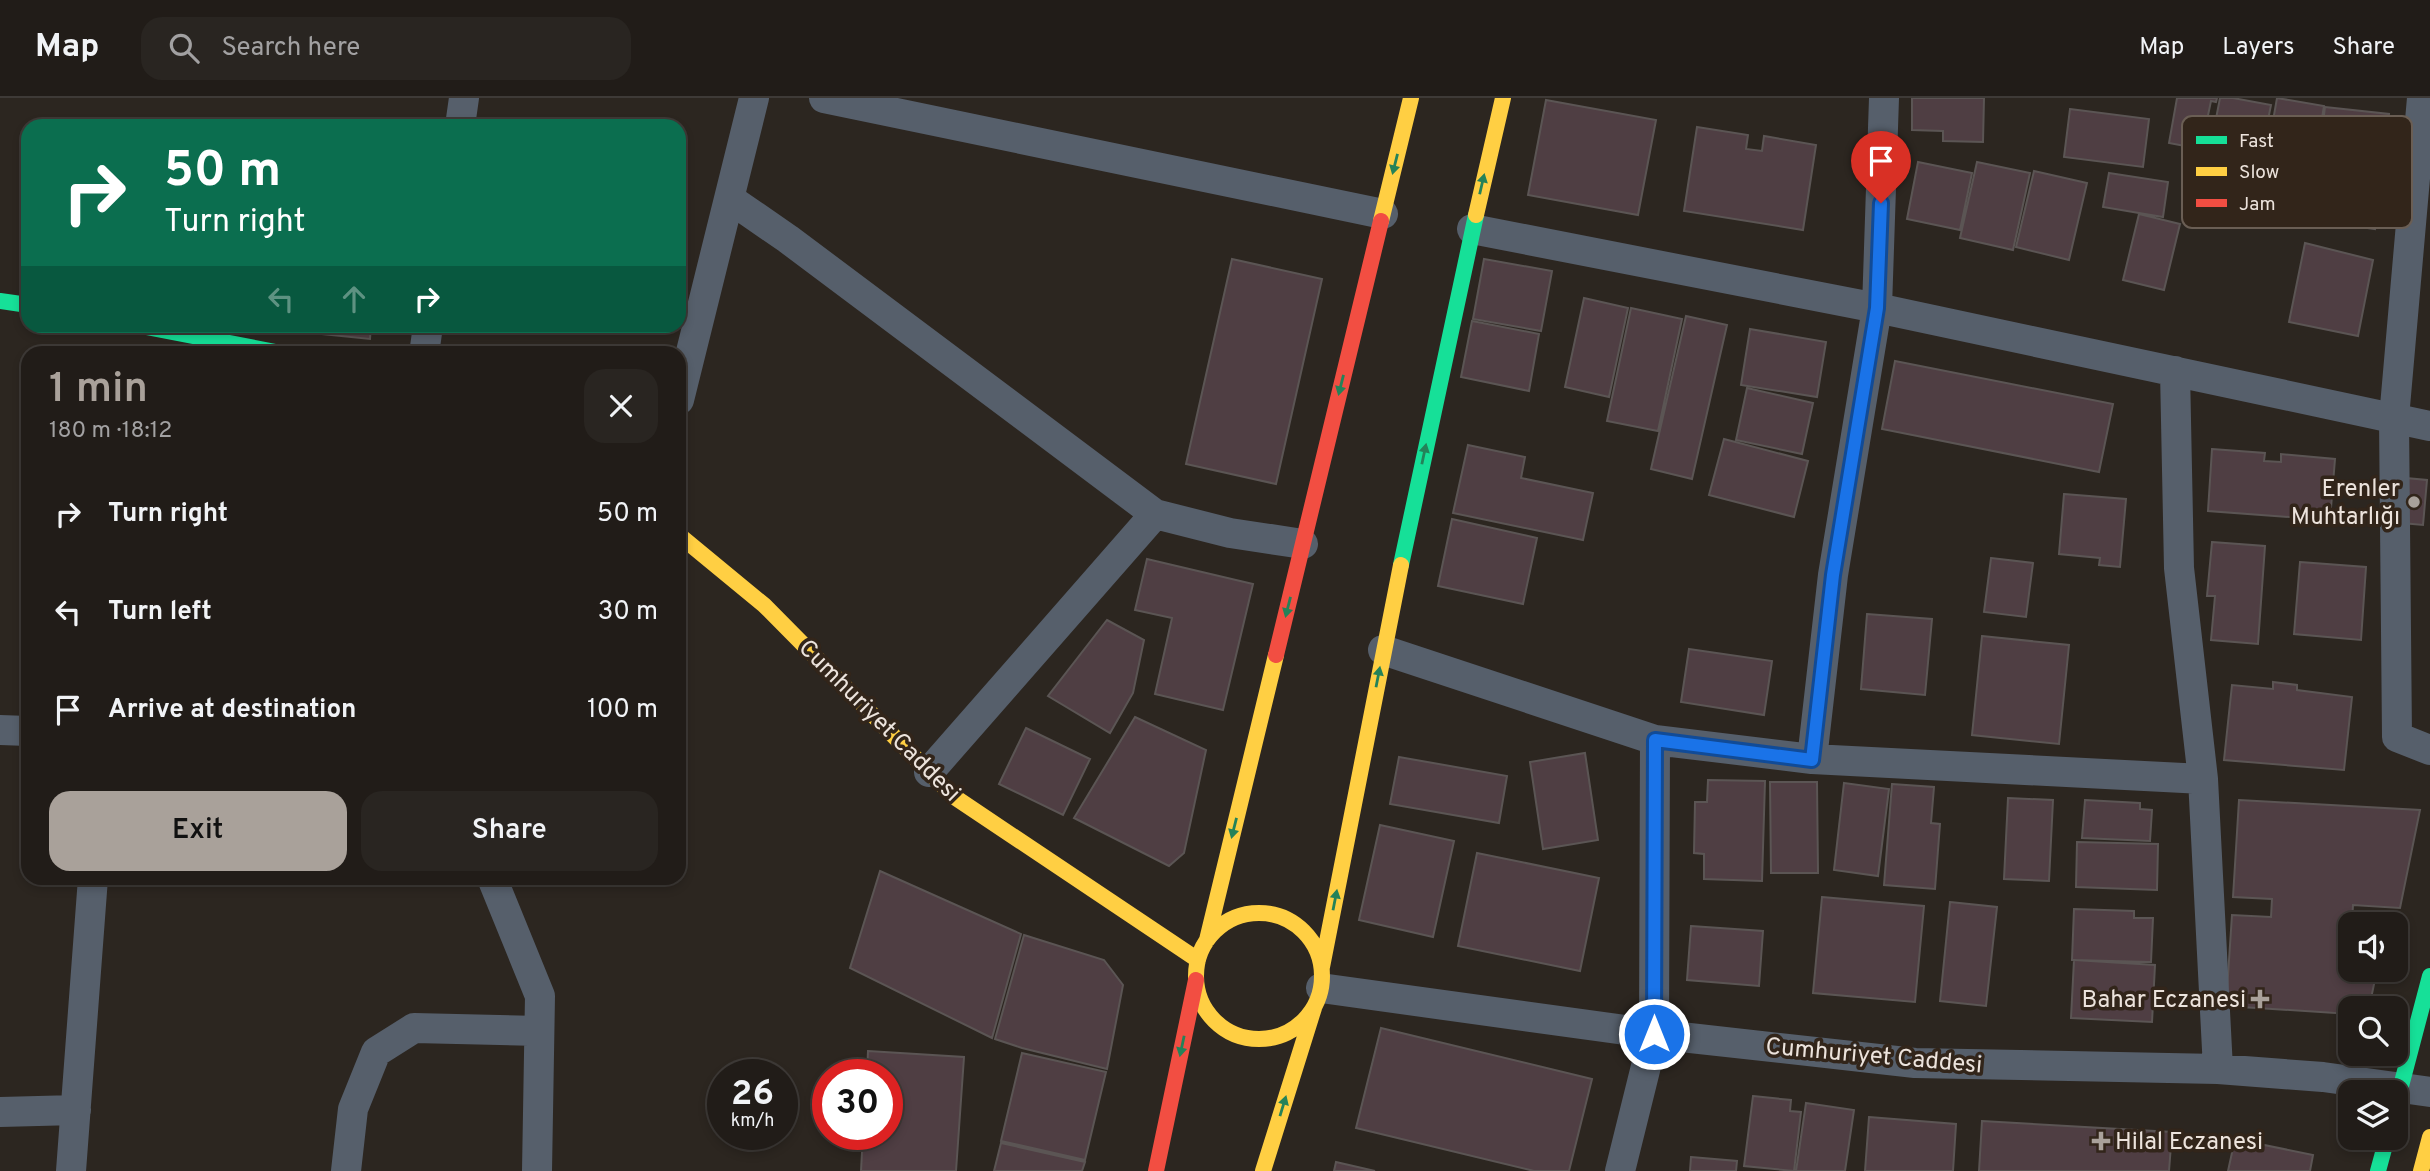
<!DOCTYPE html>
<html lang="en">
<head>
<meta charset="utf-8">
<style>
  :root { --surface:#211c18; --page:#292521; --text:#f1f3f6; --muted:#a2a1a2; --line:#3e3a37; --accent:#a9a19a }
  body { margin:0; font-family:Overpass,sans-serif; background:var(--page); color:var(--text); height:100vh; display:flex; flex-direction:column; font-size:26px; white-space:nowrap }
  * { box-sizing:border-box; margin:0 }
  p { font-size:23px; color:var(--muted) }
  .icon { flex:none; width:38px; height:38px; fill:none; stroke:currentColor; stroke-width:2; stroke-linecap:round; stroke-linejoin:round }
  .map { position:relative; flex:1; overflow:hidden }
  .details { position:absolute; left:21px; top:248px; width:665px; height:539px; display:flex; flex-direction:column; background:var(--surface); border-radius:21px; box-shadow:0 4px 10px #0003,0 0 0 2px var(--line) }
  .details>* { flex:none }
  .hud { position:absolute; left:21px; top:21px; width:665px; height:214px; border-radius:21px; box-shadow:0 4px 10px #0003,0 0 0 2px var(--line); background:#0b6e4f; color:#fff; overflow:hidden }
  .buttons { position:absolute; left:2338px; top:814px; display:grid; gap:14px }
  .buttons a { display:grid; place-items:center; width:70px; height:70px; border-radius:14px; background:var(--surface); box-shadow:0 4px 10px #0003,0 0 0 2px var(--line); font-size:35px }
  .speed { position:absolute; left:707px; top:961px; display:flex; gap:14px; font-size:35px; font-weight:700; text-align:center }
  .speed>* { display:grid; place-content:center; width:91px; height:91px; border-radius:50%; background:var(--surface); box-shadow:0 4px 10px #0003,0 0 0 2px var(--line); line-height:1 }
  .speed small { font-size:18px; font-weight:400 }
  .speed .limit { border:10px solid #d22; background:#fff; color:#111 }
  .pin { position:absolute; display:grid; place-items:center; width:60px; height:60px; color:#fff; margin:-72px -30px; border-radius:50% 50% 50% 0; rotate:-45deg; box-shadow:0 0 7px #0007 }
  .pin .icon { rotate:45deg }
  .me { position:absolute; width:77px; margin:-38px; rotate:0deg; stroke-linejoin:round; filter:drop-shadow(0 0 5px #0008) }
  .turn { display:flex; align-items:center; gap:24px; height:147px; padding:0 28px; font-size:32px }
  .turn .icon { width:91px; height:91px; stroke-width:2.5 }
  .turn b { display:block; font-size:49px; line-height:60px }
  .lanes { display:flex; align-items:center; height:66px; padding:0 28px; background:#0003; justify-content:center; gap:35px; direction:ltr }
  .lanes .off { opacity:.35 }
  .round { display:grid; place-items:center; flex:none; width:74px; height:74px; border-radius:21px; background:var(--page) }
  .headline { display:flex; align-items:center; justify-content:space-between; height:119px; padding:0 28px }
  h1 { font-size:42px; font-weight:600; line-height:52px; color:var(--accent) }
  .cta { display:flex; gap:14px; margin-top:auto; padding:14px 28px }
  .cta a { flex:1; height:80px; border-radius:21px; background:var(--accent); color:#111; font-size:28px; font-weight:600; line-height:80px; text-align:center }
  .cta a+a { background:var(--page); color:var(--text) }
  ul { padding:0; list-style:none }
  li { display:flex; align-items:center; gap:21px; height:98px; padding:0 28px }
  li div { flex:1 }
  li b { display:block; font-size:26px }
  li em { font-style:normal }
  header { display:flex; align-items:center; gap:42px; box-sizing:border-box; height:98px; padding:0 35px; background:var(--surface); border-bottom:2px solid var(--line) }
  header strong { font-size:33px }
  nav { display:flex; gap:38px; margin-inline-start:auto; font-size:24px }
  .search { width:490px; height:63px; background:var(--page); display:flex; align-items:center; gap:18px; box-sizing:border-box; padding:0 24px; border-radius:21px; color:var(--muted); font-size:26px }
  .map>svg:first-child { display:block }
  .building { fill:#4f3e43; stroke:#5b5554; stroke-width:2 }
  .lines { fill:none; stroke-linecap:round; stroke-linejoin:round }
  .street { stroke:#565f6b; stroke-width:30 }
  .fast { stroke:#16e098; stroke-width:16 }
  .slow { stroke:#ffcf43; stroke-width:16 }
  .jam { stroke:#f24e42; stroke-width:16 }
  .oneway { fill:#248259 }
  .route-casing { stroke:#114b97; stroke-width:18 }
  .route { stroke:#1a73e8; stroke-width:12 }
  .poi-dot { fill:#a9a19a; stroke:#32251a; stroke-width:2.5 }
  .labels { text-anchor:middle; stroke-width:7; stroke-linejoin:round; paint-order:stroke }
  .poi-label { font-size:24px; fill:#ece3dc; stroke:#32251a; text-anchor:end }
  .street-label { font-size:24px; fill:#ece3dc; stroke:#32251a }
  .key { fill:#32251a; stroke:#6a5e54; stroke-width:2 }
  .key-label { font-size:19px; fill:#ece3dc }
</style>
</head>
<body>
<header>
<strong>Map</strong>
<div class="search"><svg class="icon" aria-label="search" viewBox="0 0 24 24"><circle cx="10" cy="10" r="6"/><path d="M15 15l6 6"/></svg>Search here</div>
<nav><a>Map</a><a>Layers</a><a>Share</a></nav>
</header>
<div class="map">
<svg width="2430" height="1073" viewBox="0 0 2430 1073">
  <rect width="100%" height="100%" fill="#2c2620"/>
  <path class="building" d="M1912,0h72l-1,44 -40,-1v-10l-31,-1z
    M2177,0h40l-1,4 -5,-1 -10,48 -32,-6z
    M2220,0h13l38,7 -15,74 -50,-9z
    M2277,0l47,8 -14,85 -48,-8z
    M1546,2l110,20 -18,95 -110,-20z
    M2325,9l64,7 -14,115 -64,-9z
    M2070,11l79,10 -6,48 -79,-10z
    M1697,29l51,8 -2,14 16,2 2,-15 52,9 -13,85 -119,-19z
    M1918,64l54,11 -12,57 -53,-11z
    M1977,64l53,11 -17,77 -53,-12z
    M2034,73l53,12 -18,77 -53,-13z
    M2109,75l59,9 -5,35 -60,-10z
    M2139,116l41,10 -16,66 -41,-10z
    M2305,145l68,17 -15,76 -69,-14z
    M1232,161l90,20 -46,205 -90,-20z
    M1484,161l68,12 -11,60 -68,-12z
    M1584,200l44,10 -19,89 -44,-10z
    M1631,210l51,11 -24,112 -51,-10z
    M1686,218l41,9 -35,154 -41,-10z
    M1472,223l67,13 -10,57 -68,-14z
    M284,228h87l-1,13 -87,-9z
    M1750,231l76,13 -9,55 -76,-12z
    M1895,263l218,43 -14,68 -217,-43z
    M1747,290l66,15 -11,51 -66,-14z
    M1724,341l84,22 -14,56 -85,-22z
    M1468,347l57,12 -4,21 72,15 -10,47 -130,-27z
    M2212,351l53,4 -1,8 17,1v-8l54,5 -5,61 -122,-9z
    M2406,380l21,2 -4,45 -21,-2z
    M2064,396l62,5 -6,68 -21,-2 1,-7 -41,-4z
    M1452,421l85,19 -14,66 -85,-18z
    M2212,444l53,4 -7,98 -47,-4 4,-44h-8z
    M1991,460l42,5 -7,54 -42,-5z
    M1147,461l106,25 -30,126 -68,-16 17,-76 -37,-8z
    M2300,464l66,5 -5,73 -67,-6z
    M1867,516l65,5 -7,76 -64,-6z
    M1107,522l37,20 -11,53 -23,40 -62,-37z
    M1982,538l87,9 -10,99 -87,-9z
    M1689,551l83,12 -8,54 -83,-13z
    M2273,584l24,3v5l55,7 -8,73 -120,-10 8,-75 41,4z
    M1135,619l71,33 -22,103 -15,13 -95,-48z
    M1026,630l64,31 -27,56 -64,-31z
    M1585,655l13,87 -55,9 -13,-87z
    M1399,659l108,19 -8,47 -109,-19z
    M1708,682l57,1 -3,100 -58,-2v-25l-10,-1 1,-51h12z
    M1770,684h47l1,91h-47z
    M1844,685l45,6 -11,87 -44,-6z
    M1892,686l42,3 -3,36 9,1 -5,65 -51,-4z
    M2008,700l45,2 -4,81 -45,-2z
    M2085,702l55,3v6l12,1 -2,31 -68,-3z
    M2239,702l181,10 -20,98 -47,-3 -1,17 34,2h-36v46h27l-8,38h-19v6l-124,-8 6,-91 39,2 1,-18 -39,-2z
    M1380,727l74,16 -21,96 -74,-17z
    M2077,744l81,2 -1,46 -81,-3z
    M1477,755l122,25 -19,93 -122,-25z
    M880,773l141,63 -29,104 -142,-70z
    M1822,799l102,9 -9,96 -102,-9z
    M1950,804l47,5 -11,99 -46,-5z
    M2074,811l60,2v7h19l-2,44 -79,-2z
    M1691,828l72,5 -4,55 -72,-6z
    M1024,837l80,25 19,25 -16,84 -85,-21 -27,-9z
    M2074,862l81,5 -3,57 -81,-4z
    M1381,930l211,51 -23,92h-35l-178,-43z
    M868,953l96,6 -8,114h-95l2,-37h24v-60h-20z
    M1022,955l84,19 -21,88 -84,-19z
    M1753,998l38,4 -1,11 11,1 -7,59 -50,-5z
    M1806,1005l48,7 -9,61h-49z
    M1869,1019l87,7 -3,47h-88z
    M1982,1023l190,11 -3,39h-190z
    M2235,1041l78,16 -3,16h-82z
    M1001,1045l84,19 -3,9h-88z
    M1691,1059l46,4 -1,10h-46z
    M1336,1064l39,9h-41z"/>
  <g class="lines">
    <path class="street" d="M824,0l559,116
      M2422,0l-28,320 3,319 33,13
      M460,28l4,-28
      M730,101l58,40 367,275 75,19 73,11
      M1472,131l405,79 553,118
      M424,256l4,-28
      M2175,273l4,197 24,211 15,290
      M679,302l75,-302
      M1383,552l272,90 157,19 391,20
      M0,632l28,1
      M1812,661l21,-184 44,-267 7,-210
      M929,674l226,-258
      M492,780l48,118 -3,175
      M1321,890l333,46 261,29 303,6 105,8 107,15
      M0,1014l76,-2
      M71,1073l22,-293
      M346,1073l7,-62 23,-57 38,-24 125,3
      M1620,1073l34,-137 1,-294"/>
    <path class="fast" d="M0,203l28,4
      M141,228l145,28
      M1401,467l75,-350
      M2396,1007l34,-129
      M2378,1073l9,-33"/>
    <path class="slow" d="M1476,117l27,-117
      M1381,123l30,-123
      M679,437l85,70 189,191 245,164
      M1196 878a63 63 0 1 1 126 0a63 63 0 1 1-126 0Z
      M1207,842l69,-285
      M1322,869l79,-402
      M1263,1073l51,-163
      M2421,1073l9,-34"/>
    <path class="jam" d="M1276,557l105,-434
      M1156,1073l40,-191"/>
  </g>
  <defs><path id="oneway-solid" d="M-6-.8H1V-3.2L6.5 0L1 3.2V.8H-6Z" transform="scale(1.75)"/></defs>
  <g class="oneway">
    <use href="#oneway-solid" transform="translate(1395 66) rotate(104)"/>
    <use href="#oneway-solid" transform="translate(1482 86) rotate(-77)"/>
    <use href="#oneway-solid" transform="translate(1341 287) rotate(104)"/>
    <use href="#oneway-solid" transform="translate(1424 356) rotate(-78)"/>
    <use href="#oneway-solid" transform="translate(1288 509) rotate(104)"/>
    <use href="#oneway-solid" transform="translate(1378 579) rotate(-79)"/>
    <use href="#oneway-solid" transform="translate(1234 730) rotate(104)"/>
    <use href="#oneway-solid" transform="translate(1335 802) rotate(-79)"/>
    <use href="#oneway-solid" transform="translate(1182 948) rotate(102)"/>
    <use href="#oneway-solid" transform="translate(1283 1008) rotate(-73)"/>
  </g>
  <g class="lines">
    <defs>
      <path id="route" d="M1654,936l1,-294 157,20 21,-185 44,-267 4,-105"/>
    </defs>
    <use href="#route" class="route-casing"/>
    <use href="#route" class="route"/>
  </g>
  <g class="poi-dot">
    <circle cx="2414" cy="404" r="7"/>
    <path d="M2256.5 890.5h7v7h7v7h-7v7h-7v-7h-7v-7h7z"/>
    <path d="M2097.5 1032.5h7v7h7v7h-7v7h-7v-7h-7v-7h7z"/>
  </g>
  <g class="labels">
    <g class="poi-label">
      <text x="2400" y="398">Erenler<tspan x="2400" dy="28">Muhtarlığı</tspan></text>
      <text x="2246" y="909">Bahar Eczanesi</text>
      <text x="2115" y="1051" text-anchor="start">Hilal Eczanesi</text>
    </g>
    <g class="street-label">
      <text transform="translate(880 622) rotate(45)" y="8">Cumhuriyet Caddesi</text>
      <text transform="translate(1874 957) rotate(5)" y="8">Cumhuriyet Caddesi</text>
    </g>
  </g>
  <rect x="2182" y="18" width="230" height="112" rx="10" class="key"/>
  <rect x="2196" y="38" width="31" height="8" fill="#16e098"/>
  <rect x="2196" y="69" width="31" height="9" fill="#ffcf43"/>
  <rect x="2196" y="101" width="31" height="8" fill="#f24e42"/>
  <g class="key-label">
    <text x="2239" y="49">Fast</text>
    <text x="2239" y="80">Slow</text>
    <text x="2239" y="112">Jam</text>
  </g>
</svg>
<div class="buttons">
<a><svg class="icon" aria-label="sound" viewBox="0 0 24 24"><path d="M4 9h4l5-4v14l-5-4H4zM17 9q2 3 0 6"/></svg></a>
<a><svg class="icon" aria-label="search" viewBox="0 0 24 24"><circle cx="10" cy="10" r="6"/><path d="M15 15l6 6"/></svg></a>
<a><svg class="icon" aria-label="layers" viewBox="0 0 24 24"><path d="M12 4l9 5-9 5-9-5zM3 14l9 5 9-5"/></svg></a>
</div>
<div class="speed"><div>26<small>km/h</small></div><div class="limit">30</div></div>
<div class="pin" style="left:1881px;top:105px;background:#d93025"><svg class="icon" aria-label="arrive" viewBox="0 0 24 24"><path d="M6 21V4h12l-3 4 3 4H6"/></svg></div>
<svg class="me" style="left:1654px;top:936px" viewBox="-20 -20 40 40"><circle r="17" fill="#1a73e8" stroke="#fff" stroke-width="3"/><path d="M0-11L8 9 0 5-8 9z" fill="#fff"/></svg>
<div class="hud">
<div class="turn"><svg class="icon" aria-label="right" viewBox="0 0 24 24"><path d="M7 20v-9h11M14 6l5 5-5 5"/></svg><div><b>50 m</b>Turn right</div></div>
<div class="lanes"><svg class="icon off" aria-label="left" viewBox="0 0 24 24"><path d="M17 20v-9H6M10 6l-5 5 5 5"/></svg><svg class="icon off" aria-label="ahead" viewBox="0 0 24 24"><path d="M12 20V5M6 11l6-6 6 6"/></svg><svg class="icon" aria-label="right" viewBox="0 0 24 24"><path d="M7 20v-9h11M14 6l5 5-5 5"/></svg></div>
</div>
<section class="details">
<div class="headline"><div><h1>1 min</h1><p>180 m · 18:12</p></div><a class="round"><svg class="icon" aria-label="close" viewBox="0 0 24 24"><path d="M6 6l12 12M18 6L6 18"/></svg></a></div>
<ul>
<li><svg class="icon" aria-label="right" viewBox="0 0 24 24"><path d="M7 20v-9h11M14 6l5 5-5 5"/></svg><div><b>Turn right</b></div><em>50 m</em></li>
<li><svg class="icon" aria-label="left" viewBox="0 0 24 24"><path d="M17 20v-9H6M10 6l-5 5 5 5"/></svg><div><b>Turn left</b></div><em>30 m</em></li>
<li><svg class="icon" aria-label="arrive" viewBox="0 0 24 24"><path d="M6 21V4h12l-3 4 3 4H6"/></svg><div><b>Arrive at destination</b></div><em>100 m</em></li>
</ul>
<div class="cta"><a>Exit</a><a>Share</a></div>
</section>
</div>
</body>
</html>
